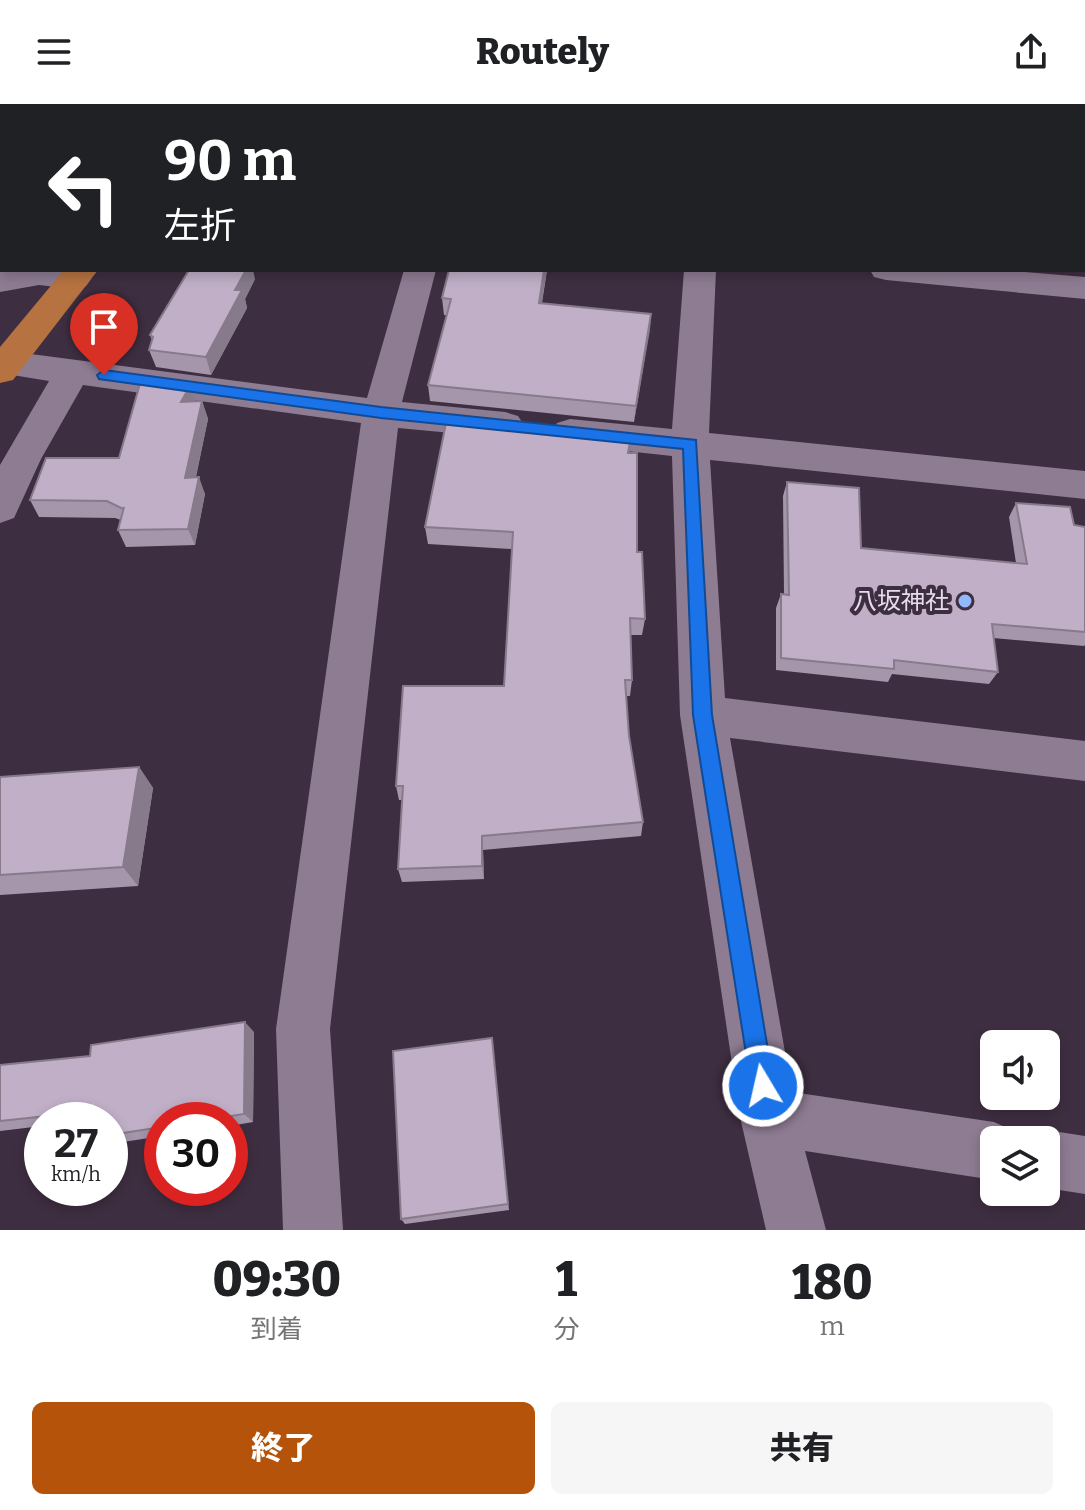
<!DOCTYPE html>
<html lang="ja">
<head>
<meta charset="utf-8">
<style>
  :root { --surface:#fff; --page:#f6f6f6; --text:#202124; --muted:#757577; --accent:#b45309 }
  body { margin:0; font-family:Bitter,"Noto Sans JP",serif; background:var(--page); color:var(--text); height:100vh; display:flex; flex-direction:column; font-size:30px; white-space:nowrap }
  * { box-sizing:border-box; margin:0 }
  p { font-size:26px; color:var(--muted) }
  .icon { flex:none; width:44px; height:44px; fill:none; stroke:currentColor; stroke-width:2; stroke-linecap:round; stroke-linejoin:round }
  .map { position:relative; height:1126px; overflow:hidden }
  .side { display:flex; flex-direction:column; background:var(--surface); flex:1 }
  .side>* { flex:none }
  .guide { position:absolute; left:0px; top:0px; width:1086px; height:168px; box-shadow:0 4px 12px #0003; background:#202124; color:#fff; overflow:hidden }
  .controls { position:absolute; left:980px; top:926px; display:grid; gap:16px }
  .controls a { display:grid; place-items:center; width:80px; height:80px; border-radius:12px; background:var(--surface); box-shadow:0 4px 12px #0003; font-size:40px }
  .speed { position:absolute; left:24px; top:998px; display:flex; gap:16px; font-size:40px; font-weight:700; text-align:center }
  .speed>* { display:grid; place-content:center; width:104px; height:104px; border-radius:50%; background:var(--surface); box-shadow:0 4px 12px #0003; line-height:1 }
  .speed small { font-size:20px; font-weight:400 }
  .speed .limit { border:12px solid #d22; background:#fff; color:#111 }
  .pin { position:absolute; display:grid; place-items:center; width:68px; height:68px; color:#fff; margin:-82px -34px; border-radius:50% 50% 50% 0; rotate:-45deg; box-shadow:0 0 8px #0007 }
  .pin .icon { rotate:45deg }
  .me { position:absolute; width:88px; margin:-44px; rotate:351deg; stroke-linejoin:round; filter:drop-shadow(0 0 6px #0008) }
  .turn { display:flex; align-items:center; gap:28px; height:168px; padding:0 32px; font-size:36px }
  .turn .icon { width:104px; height:104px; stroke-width:2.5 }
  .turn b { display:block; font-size:56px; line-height:68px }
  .eta { display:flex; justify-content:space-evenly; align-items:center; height:136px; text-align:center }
  .eta b { font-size:48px; font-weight:800; line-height:56px }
  .primary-button { display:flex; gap:16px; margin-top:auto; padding:16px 32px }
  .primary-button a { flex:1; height:92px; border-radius:12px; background:var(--accent); color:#fff; font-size:32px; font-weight:800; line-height:92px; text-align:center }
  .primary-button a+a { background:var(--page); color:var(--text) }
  header { display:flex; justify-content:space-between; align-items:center; height:104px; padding:0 32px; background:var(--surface); font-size:36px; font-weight:800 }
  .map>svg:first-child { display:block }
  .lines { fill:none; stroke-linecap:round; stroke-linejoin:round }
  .minor { fill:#8e7c92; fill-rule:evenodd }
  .highway { fill:#b67341; fill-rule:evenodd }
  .wall { fill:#a596ab }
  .shaded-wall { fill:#867a8b }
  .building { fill:#c0afc7; stroke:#867a8b; stroke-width:2 }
  .route { fill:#1a73e8; stroke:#114b97; stroke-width:2 }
  .poi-dot { fill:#92b7fd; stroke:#3e2e41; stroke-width:3 }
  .labels { text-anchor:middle; stroke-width:8; stroke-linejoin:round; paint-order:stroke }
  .poi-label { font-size:24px; fill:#e7dde9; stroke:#3e2e41; text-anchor:end }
</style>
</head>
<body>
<header><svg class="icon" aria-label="menu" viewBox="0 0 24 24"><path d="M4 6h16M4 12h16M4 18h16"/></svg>Routely<svg class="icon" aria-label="share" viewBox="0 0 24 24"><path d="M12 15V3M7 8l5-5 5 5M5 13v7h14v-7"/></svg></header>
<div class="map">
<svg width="1085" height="1126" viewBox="0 0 1085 1126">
  <rect width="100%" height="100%" fill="#3e2e41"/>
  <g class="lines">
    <path class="minor" d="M975,0h28l1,2h-28z
      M1084,28h1v19h-1z
      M9,166h70l7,2 5,7 -5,7 -12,3 -35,-4 -39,7v-20z
      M404,166h32l-34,132 103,10 13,4 6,9 -6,9 -13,4 -107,-10 -68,601 13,201h-60l-7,-201 85,-606 -278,-38 -42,74 -27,59 -14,5v-58l49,-84 -49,-8v-20l8,-2 359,47z
      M684,166h32l-7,163 376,38v28l-375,-39 15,238 360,43v40l-355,-43 62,354 202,30 20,9 4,9h-24v40l-189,-29 21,79h-60l-26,-113 -60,-402 -8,-259 -102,-11 -13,-4 -6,-9 6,-9 13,-4 102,10z
      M870,166h131l84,7v22l-199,-19 -12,-3z
      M1046,1026l39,6v58l-39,-6v-48h-21z"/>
    <path class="highway" d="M64,166h34l-85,110 -13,3v-36z"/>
  </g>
  <path class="wall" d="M0,104h2v49l-2,-1z
    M449,166h98l-5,33 109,11 -17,108 -204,-21 -2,-16 19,-70h-3l-2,-17z
    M255,175l-10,20 2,9 -36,67 -55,-8 -7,-17 3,-10 -2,-5z
    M190,282l5,15h7l6,18 -12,58 9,17 -10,51 -69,2 -8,-17 3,-10 -6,-2 -76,-1 -9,-17 89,-42z
    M631,333l-2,16 8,99 8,67 -3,16h-12l2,45 -2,16h-4l3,40 14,86 -2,14 -158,14 1,29 -82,3 -4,-13 4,-69h-3l-3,-14 108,-100 8,-137 -84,-5 -3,-17z
    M787,378l74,66 155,15 -7,-46 7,-14 58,22 11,2v118l-1,1 -91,-8 5,34 -9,12 -97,-10 -4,8 -112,-12v-62l5,-14h3l-1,-98z
    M139,663l14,21 -15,98 -138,9v-118z
    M254,928l-1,90 -23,4v-6h-68v16l-52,8v-24h-68v6l-42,5v-66l90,-9z
    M492,934l17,172 -104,14 -4,-5z"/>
  <path class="shaded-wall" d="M178,0h14l-1,2h-15z
    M361,0h13l-1,2h-13z
    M244,166h9l2,9 -10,20 2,9 -36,67 -5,-18z
    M544,166h3l-8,49v-16z
    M651,210l-1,16 -16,92 2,-16z
    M190,282l6,17 -15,-1z
    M202,297l6,18 -16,75 -7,-16z
    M199,373l6,17 -10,51 -7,-16z
    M139,663l14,21 -15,98 -15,-19z
    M482,732l1,14 1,29 -2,-13z
    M245,918l9,10 -1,90 -9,-8z"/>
  <path class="building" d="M70,0h108l-2,2h-106z
    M299,0h62l-1,2h-62z
    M524,0h259v2h-260z
    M1084,47h1v96h-1z
    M0,104h2v33h-2z
    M189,166h57l-11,20h7l-36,67 -57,-7 4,-13 -3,-2z
    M449,166h95l-5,33 112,11 -15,92 -208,-21 23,-86 -9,-1z
    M141,276l49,6 -9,16 21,-1 -17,77 14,-1 -11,52 -70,1 6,-23 -1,2 -16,-8 -77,-1 16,-42h73z
    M447,314l184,19 -3,16h9v99h5l3,67 -15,-1 2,62h-7l4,56 14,86 -161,14v30l-84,3 5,-83h-7l7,-100h101l9,-154 -88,-5z
    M787,378l72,6 2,60 166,16 -11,-61 54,4 4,18 11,2v105l-93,-8 6,48 -104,-12v9l-113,-11v-64l8,1z
    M139,663l-16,100 -123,8v-98z
    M245,918l-1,92 -38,6h-44v7l-52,8v-15h-26v-8l-84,9v-56l90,-9 1,-11z
    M492,934l16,166 -107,15 -8,-168z"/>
  <path class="route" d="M104,266l277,37 315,33 16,275 62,371 -3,8 -8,4 -8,-4 -4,-8 -58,-371 -10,-266 -302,-31 -282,-39 -2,-4z"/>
  <circle class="poi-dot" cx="965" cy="497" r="8"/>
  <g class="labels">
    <g class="poi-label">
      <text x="949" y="505">八坂神社</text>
    </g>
  </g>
</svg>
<div class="controls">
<a><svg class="icon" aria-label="sound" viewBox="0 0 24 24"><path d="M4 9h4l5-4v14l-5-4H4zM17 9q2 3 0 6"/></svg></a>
<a><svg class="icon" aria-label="layers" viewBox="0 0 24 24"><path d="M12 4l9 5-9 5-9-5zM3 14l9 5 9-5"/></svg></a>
</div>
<div class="speed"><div>27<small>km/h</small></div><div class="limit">30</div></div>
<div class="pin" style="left:104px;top:271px;background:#d93025"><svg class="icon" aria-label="arrive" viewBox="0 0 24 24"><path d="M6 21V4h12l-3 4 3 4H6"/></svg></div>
<svg class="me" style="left:763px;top:982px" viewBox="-20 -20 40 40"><circle r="17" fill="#1a73e8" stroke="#fff" stroke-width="3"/><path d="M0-11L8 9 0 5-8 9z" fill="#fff"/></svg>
<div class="guide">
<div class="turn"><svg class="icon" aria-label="left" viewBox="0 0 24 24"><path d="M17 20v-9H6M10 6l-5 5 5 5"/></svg><div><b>90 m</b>左折</div></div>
</div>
</div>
<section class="side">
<div class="eta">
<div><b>09:30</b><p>到着</p></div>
<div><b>1</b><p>分</p></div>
<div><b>180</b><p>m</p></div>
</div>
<div class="primary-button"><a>終了</a><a>共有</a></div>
</section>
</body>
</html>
